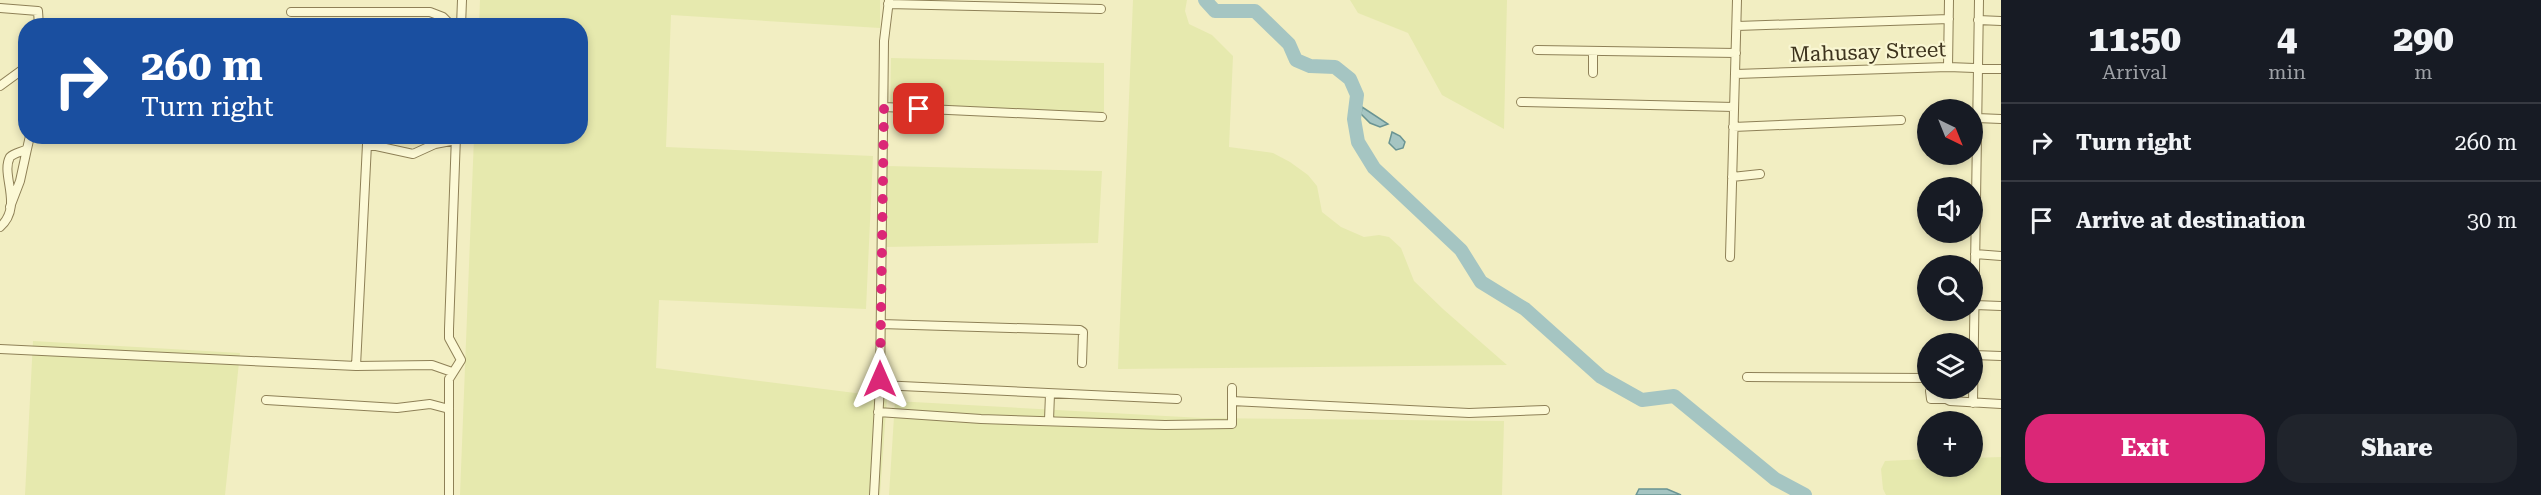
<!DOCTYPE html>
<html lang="en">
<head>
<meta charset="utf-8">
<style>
  :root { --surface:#171b24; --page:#20242c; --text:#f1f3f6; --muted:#9ea1a6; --line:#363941; --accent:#db2777 }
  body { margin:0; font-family:"Roboto Serif",serif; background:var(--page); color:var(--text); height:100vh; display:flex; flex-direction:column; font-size:22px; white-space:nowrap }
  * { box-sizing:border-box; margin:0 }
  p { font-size:20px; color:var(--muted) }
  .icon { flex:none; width:33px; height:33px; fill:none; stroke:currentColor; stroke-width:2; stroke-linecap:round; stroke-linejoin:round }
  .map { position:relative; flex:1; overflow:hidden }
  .drawer { display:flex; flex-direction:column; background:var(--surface); width:540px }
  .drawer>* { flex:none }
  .guide { position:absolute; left:18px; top:18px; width:570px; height:126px; border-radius:24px; box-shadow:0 3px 9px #0003; background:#1a4fa0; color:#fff; overflow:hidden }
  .needle { width:39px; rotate:137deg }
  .controls { position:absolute; left:1917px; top:99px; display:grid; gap:12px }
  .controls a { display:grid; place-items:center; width:66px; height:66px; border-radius:50%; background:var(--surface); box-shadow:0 3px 9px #0003; font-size:30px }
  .pin { position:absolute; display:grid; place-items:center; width:51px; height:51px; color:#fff; margin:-26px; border-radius:12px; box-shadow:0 3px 9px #0006 }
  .me { position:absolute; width:66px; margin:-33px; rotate:0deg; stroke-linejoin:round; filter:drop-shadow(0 0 4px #0008) }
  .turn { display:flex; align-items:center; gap:21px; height:126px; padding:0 24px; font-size:27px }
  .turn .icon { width:78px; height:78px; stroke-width:2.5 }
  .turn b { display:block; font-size:42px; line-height:51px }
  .eta { display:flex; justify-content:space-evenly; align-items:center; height:102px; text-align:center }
  .eta b { font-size:36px; font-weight:800; line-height:42px }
  .action { display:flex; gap:12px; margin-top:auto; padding:12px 24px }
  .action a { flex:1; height:69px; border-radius:24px; background:var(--accent); color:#fff; font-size:24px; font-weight:800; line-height:69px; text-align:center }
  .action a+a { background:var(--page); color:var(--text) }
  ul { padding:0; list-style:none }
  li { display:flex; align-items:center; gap:18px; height:78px; padding:0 24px; border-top:2px solid var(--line) }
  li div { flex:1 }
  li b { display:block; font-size:22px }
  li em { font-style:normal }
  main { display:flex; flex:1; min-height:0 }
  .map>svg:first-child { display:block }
  .farmland { fill:#e6e9ae }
  .water { fill:#a5c5c2; stroke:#6a9493; stroke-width:1.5 }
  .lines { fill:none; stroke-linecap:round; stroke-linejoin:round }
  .river { stroke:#a5c5c2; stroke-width:14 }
  .minor-casing { stroke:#8e8057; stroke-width:10 }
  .minor { stroke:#fcf9d6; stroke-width:8 }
  .route { stroke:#db2777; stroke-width:10; stroke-dasharray:0 18 }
  .labels { text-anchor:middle; stroke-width:4.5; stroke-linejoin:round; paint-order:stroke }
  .street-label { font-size:21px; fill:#3d331d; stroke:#f9f6d2 }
</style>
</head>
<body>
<main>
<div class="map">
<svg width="2001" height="495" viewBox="0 0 2001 495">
  <rect width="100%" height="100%" fill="#f2eec2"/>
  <path class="farmland" d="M480,0h400v28l-209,-13 -5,132 207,9 -7,153 -207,-9 -3,68 231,29 -7,98h-420l14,-358 106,-1v-110l-101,-1z
    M1133,0h54l-2,11 4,13 23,11 21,21 -4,91 44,6 17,9 18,13 9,11 5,26 19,15 23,10 15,-2 10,2 12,11 13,33 29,28 64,56 -389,4z
    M1350,0h157l-3,129 -62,-34 -34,-62 -50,-20z
    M891,58l213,5v56l-214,-8z
    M886,166l216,5 -4,72 -214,4z
    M33,341l207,12 -15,142h-200z
    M895,401l307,17 302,3 -2,74h-613z
    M2001,457v38h-115l-3,-6 -2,-20 4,-8 42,-2 1,7h44l1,-8z"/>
  <path class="water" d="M1362,107l26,17 -8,3 -10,-4 -9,-9z
    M1392,132l8,4 5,6 -2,6 -7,2 -7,-7z
    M1639,489h28l14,6h-45z"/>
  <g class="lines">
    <path class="river" d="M1205,0l10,11h40l34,33 7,16 14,6 25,1 15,12 7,16 -3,24 4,23 16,26 87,82 20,32 44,27 76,68 41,23 32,-4 101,83 30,16"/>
    <defs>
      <path id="minor" d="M888,4l213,5
        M0,8l38,3 1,15
        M291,12h139l13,5 9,9
        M1978,20l23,1
        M461,26l1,-26
        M1737,26l212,-7
        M1537,50l199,3
        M1948,67l1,-67
        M1593,73v-22
        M1736,74l212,-7 53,2
        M0,86l26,-19
        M1521,102l213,5
        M884,107l218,10
        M1977,118l24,1
        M1733,127l168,-7
        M368,136l-1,8 46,10 22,-10 21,-4
        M1732,177l28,-3
        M10,207l10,-26 7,-32
        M0,227c24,-21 0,-52 10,-70 4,-4 12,-5 17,-8l3,-13
        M1975,254l26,2
        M1730,257l7,-257
        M1975,305l26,1
        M881,324l199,6 3,2 -1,31
        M0,349l356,17 76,-1 20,7
        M1974,355l27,1
        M356,366l11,-222
        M1747,377l181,1
        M880,385l297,14
        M1946,388v11l4,2 51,3
        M1930,391l1,8h15
        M266,400l131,8 33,-4 19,5
        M1232,401v-13
        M1973,403l6,-403
        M878,412l103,7 184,6 67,-1v-23l237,12 76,-3
        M1049,420l1,-26
        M449,495v-116l12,-19 -12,-22v-9l7,-193
        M874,495l6,-110 4,-344 5,-41"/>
    </defs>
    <use href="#minor" class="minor-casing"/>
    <use href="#minor" class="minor"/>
  </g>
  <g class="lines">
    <path class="route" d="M880,379l4,-272 35,2"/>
  </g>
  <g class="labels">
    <g class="street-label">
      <text transform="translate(1868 52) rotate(-2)" y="7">Mahusay Street</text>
    </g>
  </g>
</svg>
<div class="controls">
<a><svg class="needle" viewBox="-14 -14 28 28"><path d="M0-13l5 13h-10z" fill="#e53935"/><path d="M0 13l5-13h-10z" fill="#9ea1a6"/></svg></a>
<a><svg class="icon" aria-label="sound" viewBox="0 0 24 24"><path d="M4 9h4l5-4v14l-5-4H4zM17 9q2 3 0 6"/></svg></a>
<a><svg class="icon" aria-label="search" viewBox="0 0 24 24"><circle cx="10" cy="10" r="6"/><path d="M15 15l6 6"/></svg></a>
<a><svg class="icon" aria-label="layers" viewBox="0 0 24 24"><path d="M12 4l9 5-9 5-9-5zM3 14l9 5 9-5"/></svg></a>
<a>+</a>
</div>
<div class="pin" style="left:919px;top:109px;background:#d93025"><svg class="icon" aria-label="arrive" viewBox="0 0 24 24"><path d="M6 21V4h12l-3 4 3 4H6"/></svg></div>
<svg class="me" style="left:880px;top:379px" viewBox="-20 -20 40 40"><path d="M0-17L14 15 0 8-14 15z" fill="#db2777" stroke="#fff" stroke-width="4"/></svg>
<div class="guide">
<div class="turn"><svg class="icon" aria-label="right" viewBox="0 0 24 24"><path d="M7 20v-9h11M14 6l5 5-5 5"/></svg><div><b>260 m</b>Turn right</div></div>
</div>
</div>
<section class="drawer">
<div class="eta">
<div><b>11:50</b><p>Arrival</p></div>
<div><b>4</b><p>min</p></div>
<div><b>290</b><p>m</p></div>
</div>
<ul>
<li><svg class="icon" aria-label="right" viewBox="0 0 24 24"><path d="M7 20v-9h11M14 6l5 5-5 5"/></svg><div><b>Turn right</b></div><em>260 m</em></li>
<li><svg class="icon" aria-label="arrive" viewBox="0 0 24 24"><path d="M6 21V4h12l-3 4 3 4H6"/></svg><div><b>Arrive at destination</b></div><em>30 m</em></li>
</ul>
<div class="action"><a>Exit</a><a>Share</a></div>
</section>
</main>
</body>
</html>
